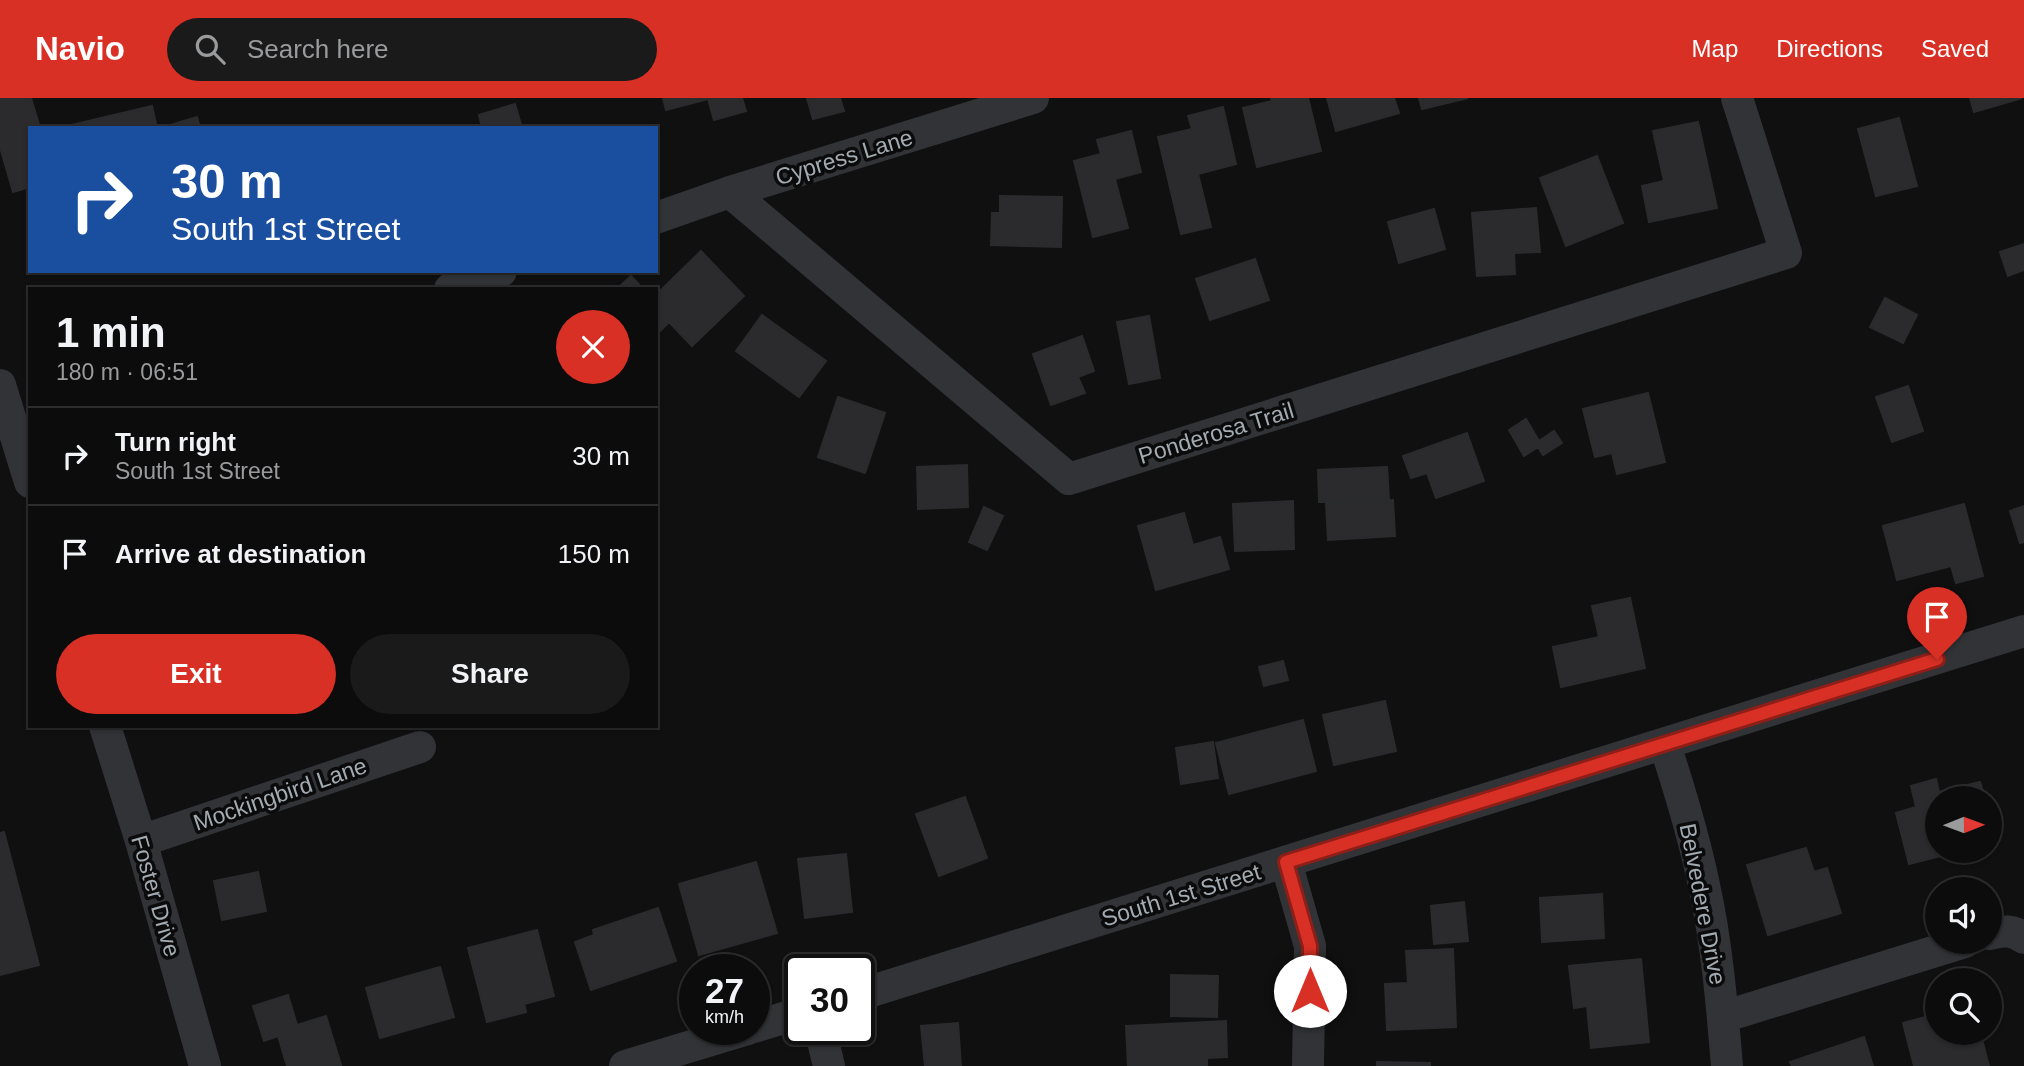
<!DOCTYPE html>
<html lang="en">
<head>
<meta charset="utf-8">
<style>
  :root { --surface:#0c0c0d; --page:#1a1a1b; --text:#f1f3f6; --muted:#9a9b9d; --line:#2c2c2e; --accent:#d93025 }
  body { margin:0; font-family:Helvetica,sans-serif; background:var(--page); color:var(--text); height:100vh; display:flex; flex-direction:column; font-size:26px; white-space:nowrap }
  * { box-sizing:border-box; margin:0 }
  p { font-size:23px; color:var(--muted) }
  .icon { flex:none; width:38px; height:38px; fill:none; stroke:currentColor; stroke-width:2; stroke-linecap:round; stroke-linejoin:round }
  .map { position:relative; flex:1; overflow:hidden }
  .sheet { position:absolute; left:28px; top:189px; width:630px; height:441px; display:flex; flex-direction:column; background:var(--surface); border-radius:0px; box-shadow:0 2px 5px #0004,0 0 0 2px var(--line) }
  .sheet>* { flex:none }
  .hud { position:absolute; left:28px; top:28px; width:630px; height:147px; border-radius:0px; box-shadow:0 2px 5px #0004,0 0 0 2px var(--line); background:#1a4fa0; color:#fff; overflow:hidden }
  .needle { width:46px; rotate:89deg }
  .tools { position:absolute; left:1925px; top:688px; display:grid; gap:14px }
  .tools a { display:grid; place-items:center; width:77px; height:77px; border-radius:50%; background:var(--surface); box-shadow:0 2px 5px #0004,0 0 0 2px var(--line); font-size:35px }
  .speed { position:absolute; left:679px; top:856px; display:flex; gap:14px; font-size:35px; font-weight:700; text-align:center }
  .speed>* { display:grid; place-content:center; width:91px; height:91px; border-radius:50%; background:var(--surface); box-shadow:0 2px 5px #0004,0 0 0 2px var(--line); line-height:1 }
  .speed small { font-size:18px; font-weight:400 }
  .speed .limit { border:4px solid #111; border-radius:10px; background:#fff; color:#111 }
  .pin { position:absolute; display:grid; place-items:center; width:60px; height:60px; color:#fff; margin:-72px -30px; border-radius:50% 50% 50% 0; rotate:-45deg; box-shadow:0 0 7px #0007 }
  .pin .icon { rotate:45deg }
  .me { position:absolute; width:77px; margin:-38px; rotate:0deg; stroke-linejoin:round; filter:drop-shadow(0 0 5px #0008) }
  .turn { display:flex; align-items:center; gap:24px; height:147px; padding:0 28px; font-size:32px }
  .turn .icon { width:91px; height:91px; stroke-width:2.5 }
  .turn b { display:block; font-size:49px; line-height:60px }
  .round { display:grid; place-items:center; flex:none; width:74px; height:74px; border-radius:37px; background:var(--page) }
  .headline { display:flex; align-items:center; justify-content:space-between; height:119px; padding:0 28px }
  h1 { font-size:42px; font-weight:700; line-height:52px }
  .button { display:flex; gap:14px; margin-top:auto; padding:14px 28px }
  .button a { flex:1; height:80px; border-radius:42px; background:var(--accent); color:#fff; font-size:28px; font-weight:700; line-height:80px; text-align:center }
  .button a+a { background:var(--page); color:var(--text) }
  ul { padding:0; list-style:none }
  li { display:flex; align-items:center; gap:21px; height:98px; padding:0 28px; border-top:2px solid var(--line) }
  li div { flex:1 }
  li b { display:block; font-size:26px }
  li em { font-style:normal }
  header { display:flex; align-items:center; gap:42px; box-sizing:border-box; height:98px; padding:0 35px; background:var(--accent); color:#fff }
  header strong { font-size:33px }
  nav { display:flex; gap:38px; margin-inline-start:auto; font-size:24px }
  .search { width:490px; height:63px; background:var(--page); display:flex; align-items:center; gap:18px; box-sizing:border-box; padding:0 24px; border-radius:38px; color:var(--muted); font-size:26px }
  .map>svg:first-child { display:block }
  .building { fill:#2b2b2d; stroke:#2a2b2d; stroke-width:2 }
  .lines { fill:none; stroke-linecap:round; stroke-linejoin:round }
  .minor { stroke:#313336; stroke-width:32 }
  .route-casing { stroke:#8d1f18; stroke-width:18 }
  .route { stroke:#d93025; stroke-width:12 }
  .labels { text-anchor:middle; stroke-width:7; stroke-linejoin:round; paint-order:stroke }
  .street-label { font-size:23px; fill:#a2abb1; stroke:#0b0b0c }
</style>
</head>
<body>
<header>
<strong>Navio</strong>
<div class="search"><svg class="icon" aria-label="search" viewBox="0 0 24 24"><circle cx="10" cy="10" r="6"/><path d="M15 15l6 6"/></svg>Search here</div>
<nav><a>Map</a><a>Directions</a><a>Saved</a></nav>
</header>
<div class="map">
<svg width="2024" height="968" viewBox="0 0 2024 968">
  <rect width="100%" height="100%" fill="#101011"/>
  <path class="building" d="M0,0h31l9,30h-10v59l-17,5 -13,-45z
    M663,0h79l4,13 -32,9 -6,-21 -42,11z
    M807,0h33l4,13 -31,8z
    M1271,0h37l13,53 -64,16 -14,-59 29,-7z
    M1327,0h67l5,15 -63,18z
    M1419,0h49l-46,11z
    M1970,0h52l-48,14z
    M515,6l7,24h-40l-3,-13z
    M152,8l5,22h-98z
    M1223,9l13,57 -38,10 13,53 -30,7 -23,-97 34,-8 -4,-13z
    M197,19l3,11h-33v-2z
    M1899,20l18,68 -41,10 -18,-67z
    M1698,24l19,86 -68,14 -7,-36 22,-5 -11,-50z
    M1131,33l10,41 -26,7 13,49 -35,9 -19,-76 27,-7 -4,-14z
    M1597,58l26,67 -57,23 -26,-68z
    M1000,98l62,1 -1,50 -70,-2 1,-32h8z
    M1536,110l4,44 -26,1 1,21 -38,2 -5,-63z
    M1434,111l11,40 -46,14 -11,-41z
    M2024,146v26l-16,6 -8,-24z
    M701,153l43,45 -52,50 -23,-24 -13,13v-40z
    M1255,161l14,41 -59,20 -14,-41z
    M631,178l12,13h-26z
    M1885,200l32,17 -14,28 -33,-16z
    M762,217l64,46 -27,36 -63,-46z
    M1149,218l11,62 -31,6 -12,-62z
    M1082,238l12,35 -16,6 7,16 -34,12 -18,-51z
    M1908,288l15,45 -31,11 -16,-45z
    M1648,295l17,69 -48,12 -5,-21 -17,4 -12,-48z
    M838,299l47,16 -20,60 -47,-16z
    M1526,321l13,22 15,-10 8,12 -19,12 -5,-8 -14,9 -15,-26z
    M1467,335l17,48 -48,17 -9,-25 -16,5 -8,-22z
    M967,367l1,42 -50,2 -1,-42z
    M1387,369l2,32 -70,3 -1,-32z
    M1393,402l2,36 -67,4 -2,-37z
    M1293,403l1,48 -59,2 -2,-47z
    M1964,406l19,72 -27,7 -5,-17 -54,14 -14,-54z
    M2024,408v36l-4,1 -10,-32z
    M984,409l19,9 -16,34 -18,-8z
    M1184,415l9,32 27,-8 9,32 -73,21 -18,-64z
    M1630,500l15,70 -84,19 -8,-40 46,-10 -7,-31z
    M1283,563l5,19 -24,6 -5,-19z
    M1385,603l11,50 -62,14 -11,-50z
    M1303,622l13,51 -87,23 -13,-51z
    M1213,644l5,36 -37,6 -5,-36z
    M1936,681l3,13 41,-10 5,16h-48v52h27l-55,14 -13,-51 20,-6 -5,-21z
    M965,699l22,61 -48,18 -23,-62z
    M4,734l35,133 -39,10v-142z
    M1806,750l8,24 13,-4 14,45 -73,22 -21,-70z
    M846,756l6,58 -47,6 -7,-59z
    M756,764l21,71 -78,22 -20,-71z
    M258,774l8,39 -44,9 -8,-39z
    M1602,796l2,44 -62,4 -2,-44z
    M1464,804l4,39 -34,3 -3,-38z
    M658,810l18,53 -85,29 -16,-48 19,-7 -1,-5z
    M537,832l17,66 -30,8 2,8 -39,10 -19,-74z
    M1453,851l3,78 -69,3 -2,-46 23,-1 -2,-32z
    M1641,861l8,83 -58,6 -4,-42 -13,2 -5,-42z
    M440,869l14,50 -74,21 -14,-50z
    M1171,877l47,1 -1,41 -46,-1z
    M288,897l9,30 29,-9 15,49 -54,1 -9,-30 -14,5 -11,-35z
    M1937,916v18h43l9,34h-75l-11,-43z
    M1226,923l1,36 -20,1v8h-79l-2,-40z
    M958,925l3,43h-36l-4,-40z
    M1864,939l9,29h-81l-2,-4z
    M1377,964l53,1v3h-53z"/>
  <g class="lines">
    <path class="minor" d="M730,94l339,287 717,-226 -49,-155
      M656,120l74,-26 303,-94
      M450,191l51,-18
      M0,287l30,97
      M105,628l36,115 64,225
      M1665,647c15,46 29,92 39,140 13,59 18,121 23,181
      M141,743l279,-94
      M1286,764l24,84 -2,120
      M1990,836c13,-4 23,-4 34,4
      M859,897l1165,-364
      M1723,919l242,-75
      M754,929l46,-14
      M820,931l9,37
      M625,968l123,-37"/>
  </g>
  <g class="lines">
    <defs>
      <path id="route" d="M1310,893v-45l-24,-84 651,-203"/>
    </defs>
    <use href="#route" class="route-casing"/>
    <use href="#route" class="route"/>
  </g>
  <g class="labels">
    <g class="street-label">
      <text transform="translate(844 59) rotate(-17)" y="8">Cypress Lane</text>
      <text transform="translate(1216 335) rotate(-17)" y="8">Ponderosa Trail</text>
      <text transform="translate(280 696) rotate(-19)" y="8">Mockingbird Lane</text>
      <text transform="translate(1181 797) rotate(-17)" y="8">South 1st Street</text>
      <text transform="translate(156 798) rotate(74)" y="8">Foster Drive</text>
      <text transform="translate(1703 806) rotate(79)" y="8">Belvedere Drive</text>
    </g>
  </g>
</svg>
<div class="tools">
<a><svg class="needle" viewBox="-14 -14 28 28"><path d="M0-13l5 13h-10z" fill="#e53935"/><path d="M0 13l5-13h-10z" fill="#9a9b9d"/></svg></a>
<a><svg class="icon" aria-label="sound" viewBox="0 0 24 24"><path d="M4 9h4l5-4v14l-5-4H4zM17 9q2 3 0 6"/></svg></a>
<a><svg class="icon" aria-label="search" viewBox="0 0 24 24"><circle cx="10" cy="10" r="6"/><path d="M15 15l6 6"/></svg></a>
</div>
<div class="speed"><div>27<small>km/h</small></div><div class="limit">30</div></div>
<div class="pin" style="left:1937px;top:561px;background:#d93025"><svg class="icon" aria-label="arrive" viewBox="0 0 24 24"><path d="M6 21V4h12l-3 4 3 4H6"/></svg></div>
<svg class="me" style="left:1310px;top:893px" viewBox="-20 -20 40 40"><circle r="19" fill="#fff"/><path d="M0-13L10 11 0 6-10 11z" fill="#d93025"/></svg>
<div class="hud">
<div class="turn"><svg class="icon" aria-label="right" viewBox="0 0 24 24"><path d="M7 20v-9h11M14 6l5 5-5 5"/></svg><div><b>30 m</b>South 1st Street</div></div>
</div>
<section class="sheet">
<div class="headline"><div><h1>1 min</h1><p>180 m · 06:51</p></div><a class="round" style="background:#d93025;color:#fff"><svg class="icon" aria-label="close" viewBox="0 0 24 24"><path d="M6 6l12 12M18 6L6 18"/></svg></a></div>
<ul>
<li><svg class="icon" aria-label="right" viewBox="0 0 24 24"><path d="M7 20v-9h11M14 6l5 5-5 5"/></svg><div><b>Turn right</b><p>South 1st Street</p></div><em>30 m</em></li>
<li><svg class="icon" aria-label="arrive" viewBox="0 0 24 24"><path d="M6 21V4h12l-3 4 3 4H6"/></svg><div><b>Arrive at destination</b></div><em>150 m</em></li>
</ul>
<div class="button"><a>Exit</a><a>Share</a></div>
</section>
</div>
</body>
</html>
